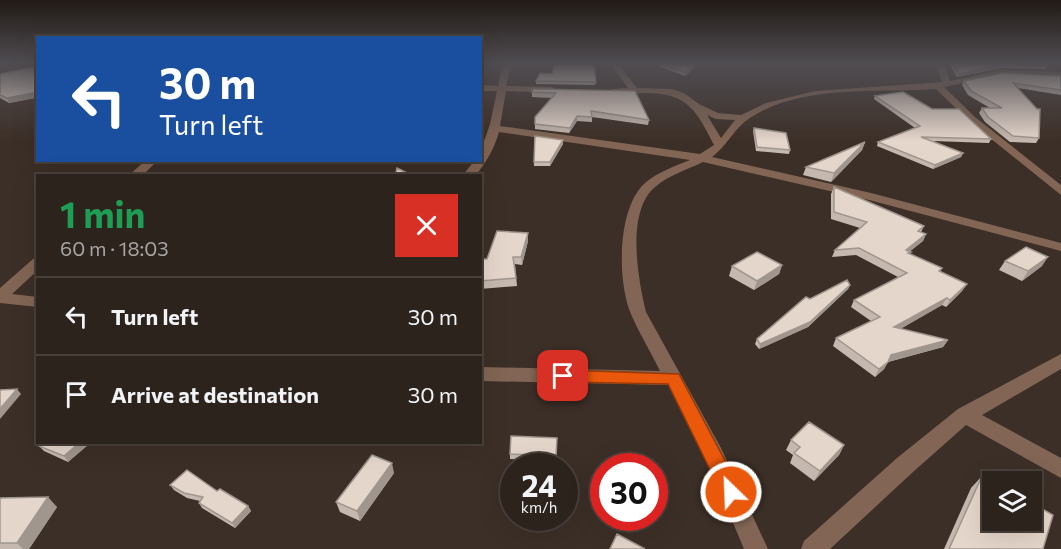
<!DOCTYPE html>
<html lang="en">
<head>
<meta charset="utf-8">
<style>
  :root { --surface:#2d231d; --page:#352b26; --text:#f1f3f6; --muted:#a7a4a4; --line:#48403b }
  body { margin:0; font-family:Commissioner,sans-serif; background:var(--page); color:var(--text); height:100vh; display:flex; flex-direction:column; font-size:22px; white-space:nowrap }
  * { box-sizing:border-box; margin:0 }
  p { font-size:20px; color:var(--muted) }
  .icon { flex:none; width:33px; height:33px; fill:none; stroke:currentColor; stroke-width:2; stroke-linecap:round; stroke-linejoin:round }
  .map { position:relative; flex:1; overflow:hidden }
  .panel { position:absolute; left:36px; top:174px; width:446px; height:270px; display:flex; flex-direction:column; background:var(--surface); border-radius:0px; box-shadow:0 6px 24px #0002,0 0 0 2px var(--line) }
  .panel>* { flex:none }
  .banner { position:absolute; left:36px; top:36px; width:446px; height:126px; border-radius:0px; box-shadow:0 6px 24px #0002,0 0 0 2px var(--line); background:#1a4fa0; color:#fff; overflow:hidden }
  .controls { position:absolute; left:982px; top:471px; display:grid; gap:12px }
  .controls a { display:grid; place-items:center; width:60px; height:60px; border-radius:0px; background:var(--surface); box-shadow:0 6px 24px #0002,0 0 0 2px var(--line); font-size:30px }
  .speed { position:absolute; left:500px; top:453px; display:flex; gap:12px; font-size:30px; font-weight:700; text-align:center }
  .speed>* { display:grid; place-content:center; width:78px; height:78px; border-radius:50%; background:var(--surface); box-shadow:0 6px 24px #0002,0 0 0 2px var(--line); line-height:1 }
  .speed small { font-size:15px; font-weight:400 }
  .speed .limit { border:9px solid #d22; background:#fff; color:#111 }
  .pin { position:absolute; display:grid; place-items:center; width:51px; height:51px; color:#fff; margin:-26px; border-radius:12px; box-shadow:0 3px 9px #0006 }
  .me { position:absolute; width:66px; margin:-33px; rotate:336deg; stroke-linejoin:round; filter:drop-shadow(0 0 4px #0008) }
  .turn { display:flex; align-items:center; gap:21px; height:126px; padding:0 24px; font-size:27px }
  .turn .icon { width:78px; height:78px; stroke-width:2.5 }
  .turn b { display:block; font-size:42px; line-height:51px }
  .round { display:grid; place-items:center; flex:none; width:63px; height:63px; border-radius:0px; background:var(--page) }
  .summary { display:flex; align-items:center; justify-content:space-between; height:102px; padding:0 24px }
  h1 { font-size:36px; font-weight:700; line-height:45px; color:#1e9e55 }
  ul { padding:0; list-style:none }
  li { display:flex; align-items:center; gap:18px; height:78px; padding:0 24px; border-top:2px solid var(--line) }
  li div { flex:1 }
  li b { display:block; font-size:22px }
  li em { font-style:normal }
  .map>svg:first-child { display:block }
  .lines { fill:none; stroke-linecap:round; stroke-linejoin:round }
  .minor { fill:#826554; fill-rule:evenodd }
  .wall { fill:#c5b8af }
  .shaded-wall { fill:#a0968e }
  .building { fill:#e5d6cb; stroke:#a0968e; stroke-width:1.5 }
  .route { fill:#ea580c; stroke:#983908; stroke-width:1.5 }
</style>
</head>
<body>
<div class="map">
<svg width="1061" height="549" viewBox="0 0 1061 549">
  <rect width="100%" height="100%" fill="#3c2f27"/>
  <g class="lines">
    <path class="minor" d="M503,64h8l-5,22 46,1 4,3 -4,3 -46,-2 -6,35 200,28 14,-9c-18,-35 -26,-52 -69,-52 -11,0 -22,2 -33,0v-4l16,-1 -18,-24h8l19,24 35,1 12,4 15,11 19,9 23,2 25,-12 49,-12 127,-9 -6,-18h8l6,17 51,-11 60,2v6l-60,-3 -57,12 31,30 86,68v10l-92,-74 -33,-32c-60,4 -134,-5 -186,29 -16,10 -23,28 -38,39l159,36 190,50v8l-192,-51 -166,-38c-16,8 -35,13 -49,26 -28,25 -16,91 -8,124l75,136 47,101h-24l-39,-93 -37,-71 -188,-4v-14l180,4c-9,-19 -21,-38 -29,-57 -14,-33 -14,-106 14,-131 13,-11 30,-17 45,-23l-191,-28c-5,17 -13,31 -24,44h-13l13,-16h5v-7l10,-29 7,-33h-17v-6l18,1zM707,115l9,4 19,1 -14,18z
      M146,160h12l-16,16h-14z
      M38,258v12l-26,24 26,3v10l-38,-4v-15l33,-29z
      M1061,354v15l-79,46 79,43v20l-95,-53 -53,47 -83,77h-29l3,-8 93,-83 61,-49z"/>
  </g>
  <path class="wall" d="M661,64h37l-13,12 -25,-9z
    M949,64h94l4,2 -2,3 -44,-1 -44,9z
    M38,67v32l-3,-1 -26,5 -9,-5v-24z
    M1061,76v19l-43,-7 21,50 -3,5 -26,-1 -25,-20 -6,-9 3,-5h8l-22,-13 -6,-10 2,-4z
    M536,81l60,1 -1,3 -59,-1z
    M635,91l14,29 -1,5 -56,-8v5l-15,-1 -8,12 -34,-4v-12l17,-19 -20,-1v-5z
    M875,96l57,13 59,30 -2,4 -56,-2 30,12 -2,4 -28,12 -56,-23 1,-4 37,-14 -41,-29z
    M754,128l36,22 -1,4 -33,-3 -3,-20z
    M535,136l28,8 -13,22h-16z
    M865,142l-3,8 -31,32 -28,-7 3,-8z
    M834,187l90,39 -3,6 5,2 -3,7 -13,10 1,1 -1,2 32,14 -2,4 27,12 -5,7 -16,16 -4,-2 -42,24 48,11 -5,7 -55,15 -4,7 -9,8 -42,-31 3,-8 35,-17 -20,-14 3,-7 44,-23 -42,-22 -24,2 3,-7 25,-22 -29,-9v-25z
    M528,233v8l-6,24 -7,-1 2,22 -37,3v-30h7z
    M1005,261l37,5 -20,15 -23,-11z
    M782,265l-3,9 -25,16 -25,-14 3,-10z
    M850,285l-2,4 -40,38 -49,22 -4,-5 2,-5 53,-40z
    M557,438l-1,23 -46,-2v-5z
    M791,440l53,5 -5,10 -25,26 -24,-18 3,-8 -7,-5z
    M89,444l-21,18 -24,-11 -5,-5z
    M394,473l-34,48 -20,-9 -4,-10z
    M982,476l61,73h-99l27,-61z
    M170,485l47,6 31,15 3,5 -16,17 -33,-20 -3,-5 1,-2 -13,-3 -13,-8z
    M0,498l57,9 -28,42h-29z"/>
  <path class="shaded-wall" d="M695,64h3l-13,12v-4z
    M1002,64l-1,4 -44,9 2,-3z
    M33,93l2,5 -26,5 -2,-5z
    M577,116v5l-8,12 1,-5z
    M563,140v4l-13,22v-4z
    M865,142l-3,8 -31,32 3,-9z
    M963,153l-2,4 -28,12 2,-4z
    M528,233v8l-6,24 -1,-8z
    M926,234l-3,7 -20,16 3,-7z
    M1048,257l-6,9 -20,15 6,-10z
    M782,265l-3,9 -25,16 3,-9z
    M967,284l-5,7 -16,16 4,-7z
    M850,285l-2,4 -40,38 -49,22 1,-5z
    M947,298l-5,7 -52,30 4,-8z
    M948,340l-5,7 -55,15 -4,7 -9,8 4,-8 12,-14z
    M17,389l4,5 -21,25v-10z
    M80,442h8l1,2 -21,18 -4,-6z
    M844,445l-5,10 -25,26 6,-10z
    M392,463l2,10 -34,48 -3,-10z
    M48,497l9,10 -28,42h-6l-6,-6z
    M248,506l3,5 -16,17 -3,-5z"/>
  <path class="building" d="M555,64h39l2,18 -60,-1 4,-8 12,1z
    M661,64h34l-10,8z
    M953,64h90l4,2 -45,-2 -43,10z
    M36,66l2,1v28l-5,-2 -26,5 -7,-3v-21z
    M1003,73l58,3v14l-48,-7 24,26h3l-1,29 -26,-2 -25,-19 -6,-9h20l-31,-17 -7,-10z
    M533,89l102,2 14,29 -58,-9 1,6 -15,-1 -7,12 -35,-4v-7l21,-24 -24,-1z
    M903,92l29,17h27l32,30 -70,-2 42,16 -28,12 -57,-23 42,-16 -45,-30z
    M754,128l32,5 4,17 -33,-3z
    M535,136l28,4 -13,22h-16z
    M865,142l-31,31 -28,-6z
    M397,168l16,8h-18z
    M834,187l90,39 -6,5 8,3 -20,16 5,2 -3,1 34,15 -3,3 28,13 -17,16 -3,-2 -53,29 54,13 -57,15 -3,7 -9,7 -43,-31 44,-21 -26,-17 53,-27 -48,-25 -24,2 32,-28 -33,-10z
    M497,231l31,2 -7,24h-8l3,21 -36,3v-22h7z
    M1026,247l22,10 -20,14 -23,-10z
    M757,252l25,13 -25,16 -25,-15z
    M847,280l3,5 -40,37 -50,22 -3,-5 49,-42 4,2z
    M17,389l-17,20v-19z
    M809,422l35,23 -24,26 -26,-18 6,-6 -9,-7z
    M511,436l46,2 -1,18 -46,-2z
    M42,442h38l-16,14 -25,-10z
    M372,455l20,8 -35,48 -21,-9z
    M187,470l30,21 3,-2 28,17 -16,17 -33,-20 4,-6 -19,-4 -14,-8z
    M982,476l11,6v38h39v-17l21,12 -10,34h-94z
    M48,497l-31,46h-17v-45z
    M617,534l28,15h-35z"/>
  <linearGradient id="sky" x2="0" y2="1"><stop stop-color="#211a15"/><stop offset="0.45" stop-color="#504d52"/><stop offset="1" stop-color="#504d52" stop-opacity="0"/></linearGradient>
  <rect width="1061" height="141" fill="url(#sky)"/>
  <path class="route" d="M563,370l116,4 59,111 3,7 -3,6 -7,3 -7,-3 -56,-114 -105,-2 -9,-6z"/>
</svg>
<div class="controls">
<a><svg class="icon" aria-label="layers" viewBox="0 0 24 24"><path d="M12 4l9 5-9 5-9-5zM3 14l9 5 9-5"/></svg></a>
</div>
<div class="speed"><div>24<small>km/h</small></div><div class="limit">30</div></div>
<div class="pin" style="left:563px;top:376px;background:#d93025"><svg class="icon" aria-label="arrive" viewBox="0 0 24 24"><path d="M6 21V4h12l-3 4 3 4H6"/></svg></div>
<svg class="me" style="left:731px;top:492px" viewBox="-20 -20 40 40"><circle r="17" fill="#ea580c" stroke="#fff" stroke-width="3"/><path d="M0-11L8 9 0 5-8 9z" fill="#fff"/></svg>
<div class="banner">
<div class="turn"><svg class="icon" aria-label="left" viewBox="0 0 24 24"><path d="M17 20v-9H6M10 6l-5 5 5 5"/></svg><div><b>30 m</b>Turn left</div></div>
</div>
<section class="panel">
<div class="summary"><div><h1>1 min</h1><p>60 m · 18:03</p></div><a class="round" style="background:#d93025;color:#fff"><svg class="icon" aria-label="close" viewBox="0 0 24 24"><path d="M6 6l12 12M18 6L6 18"/></svg></a></div>
<ul>
<li><svg class="icon" aria-label="left" viewBox="0 0 24 24"><path d="M17 20v-9H6M10 6l-5 5 5 5"/></svg><div><b>Turn left</b></div><em>30 m</em></li>
<li><svg class="icon" aria-label="arrive" viewBox="0 0 24 24"><path d="M6 21V4h12l-3 4 3 4H6"/></svg><div><b>Arrive at destination</b></div><em>30 m</em></li>
</ul>
</section>
</div>
</body>
</html>
